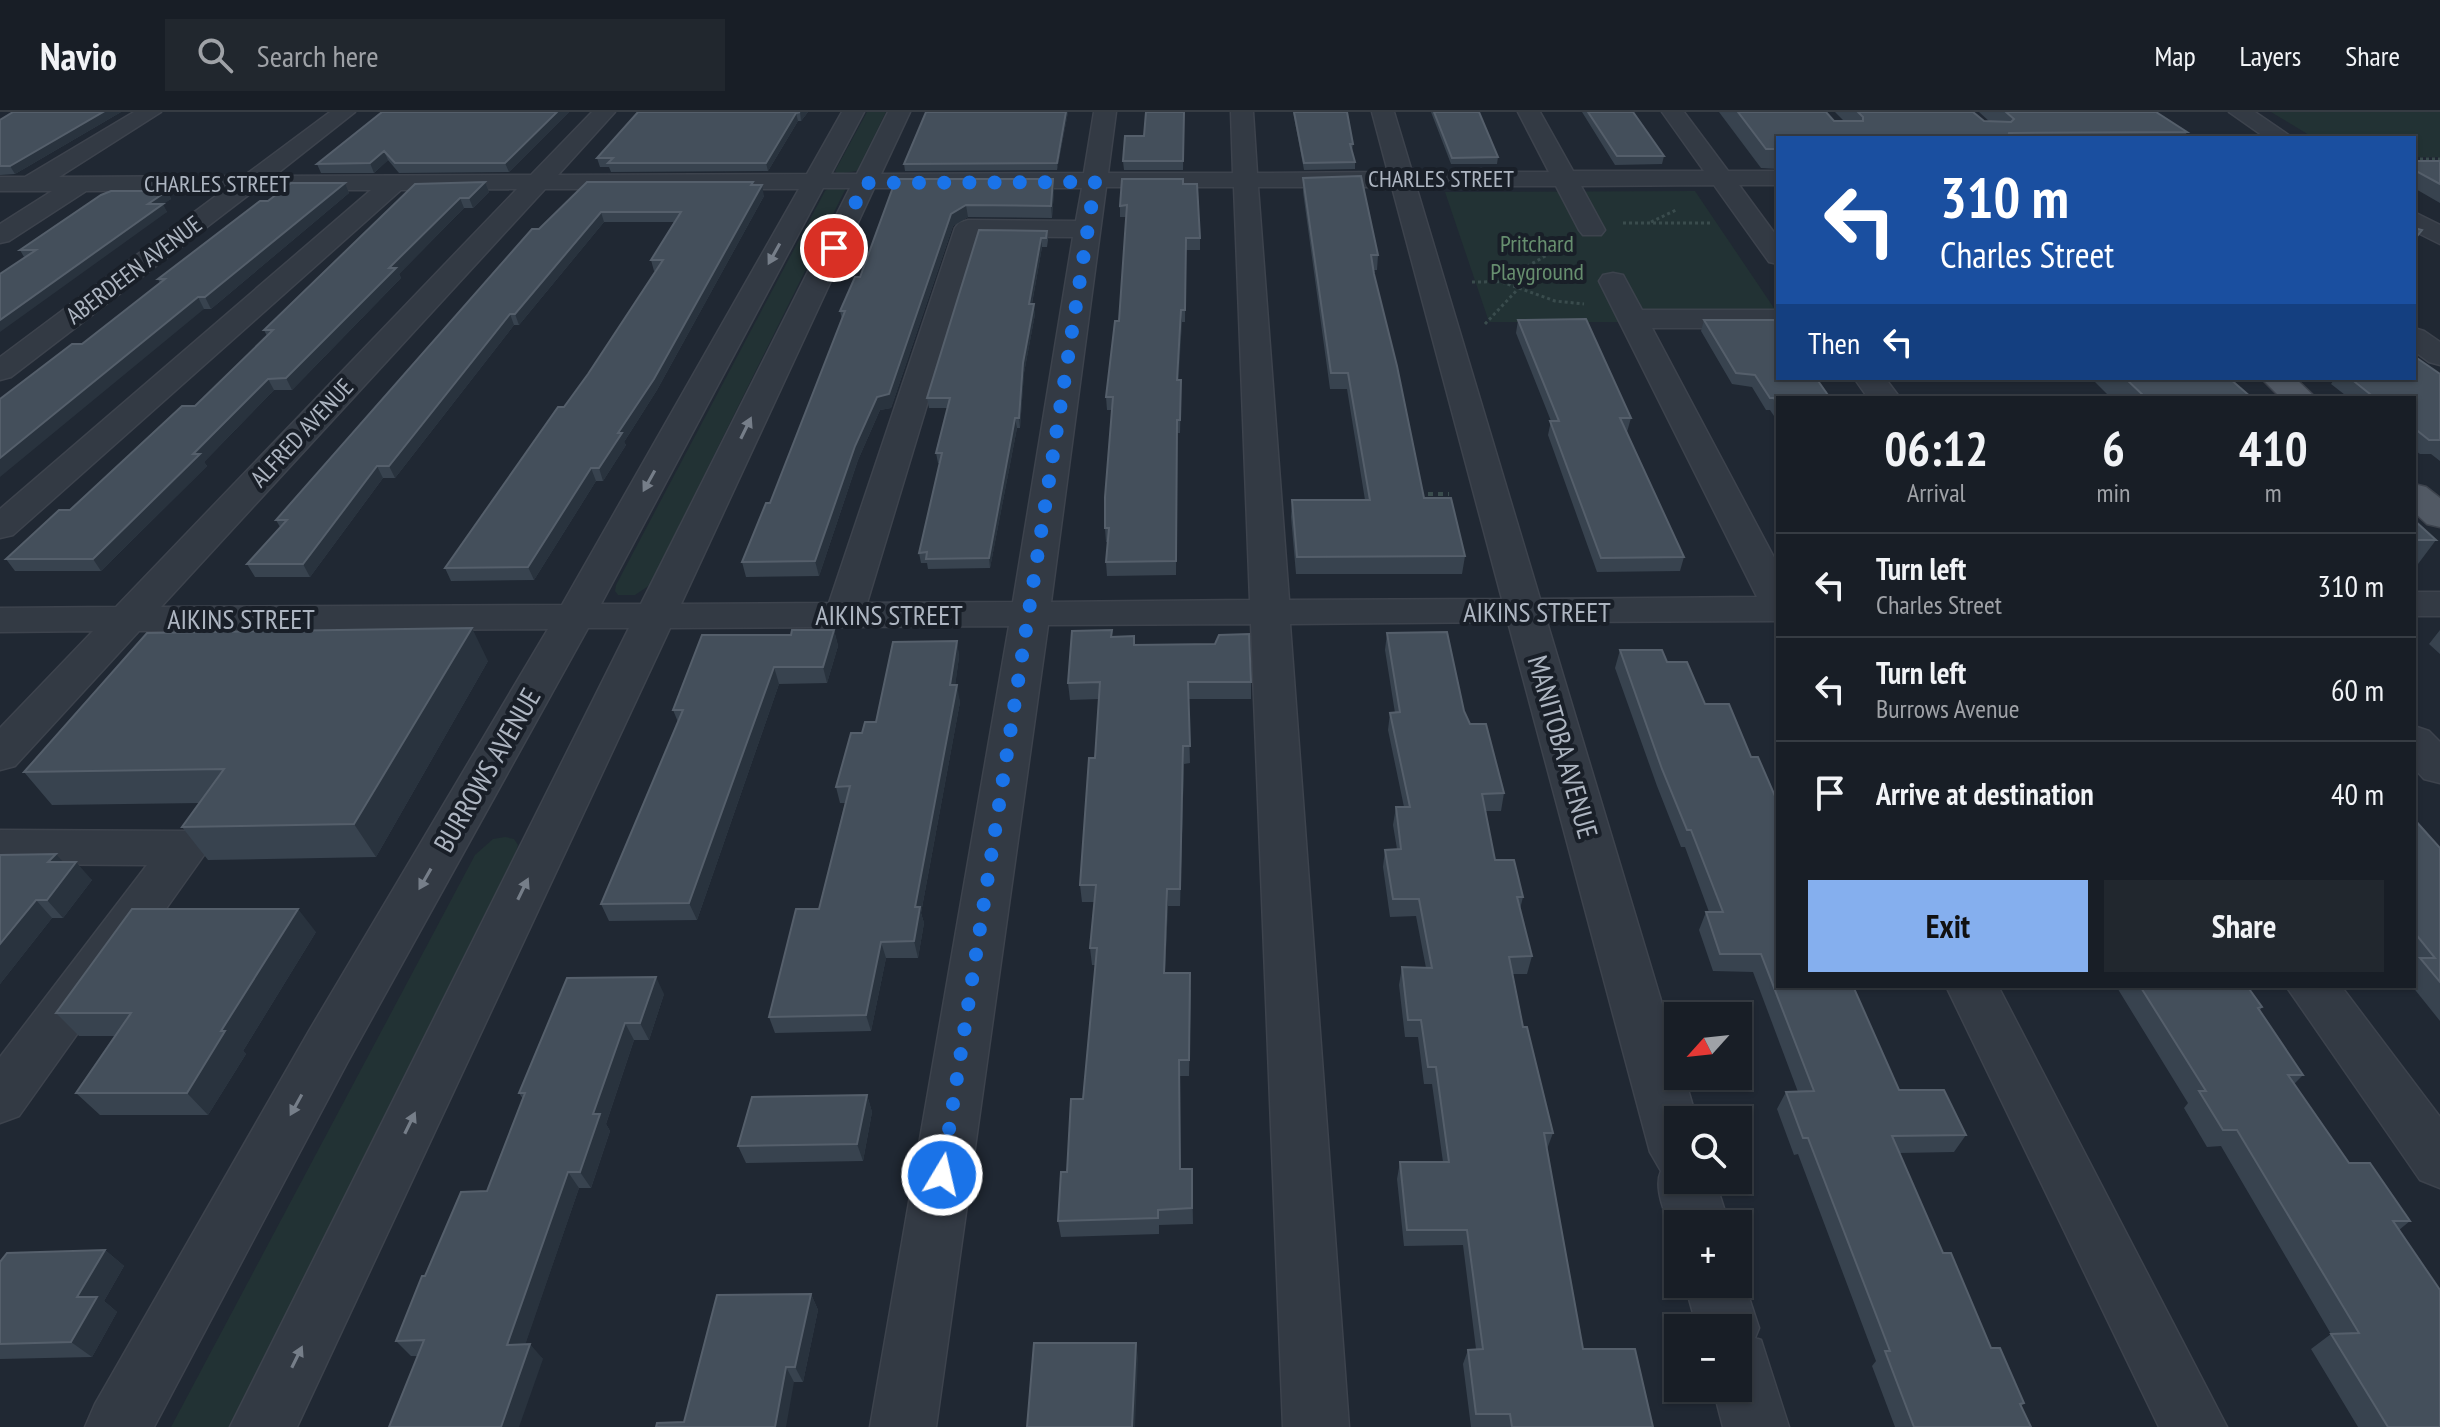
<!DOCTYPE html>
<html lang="en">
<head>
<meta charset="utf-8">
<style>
  :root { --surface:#181e26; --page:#21272e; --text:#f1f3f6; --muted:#9fa2a7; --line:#363c43; --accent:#85afee }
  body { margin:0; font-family:"PT Sans Narrow",sans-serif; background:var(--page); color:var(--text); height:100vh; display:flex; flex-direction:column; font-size:30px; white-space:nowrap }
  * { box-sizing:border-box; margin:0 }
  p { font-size:26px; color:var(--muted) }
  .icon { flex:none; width:44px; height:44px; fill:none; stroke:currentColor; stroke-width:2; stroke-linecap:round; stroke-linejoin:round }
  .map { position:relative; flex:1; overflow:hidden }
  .side { position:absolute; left:1776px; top:284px; width:640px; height:592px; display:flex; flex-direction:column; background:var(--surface); border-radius:0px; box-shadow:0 2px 6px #0004,0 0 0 2px var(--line) }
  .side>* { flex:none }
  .banner { position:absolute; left:1776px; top:24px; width:640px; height:244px; border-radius:0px; box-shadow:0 2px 6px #0004,0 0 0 2px var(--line); background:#1a4fa0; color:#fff; overflow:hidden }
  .needle { width:52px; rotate:243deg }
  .tools { position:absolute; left:1664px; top:890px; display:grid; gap:16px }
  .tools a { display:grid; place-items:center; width:88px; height:88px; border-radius:0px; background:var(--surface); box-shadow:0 2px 6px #0004,0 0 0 2px var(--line); font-size:40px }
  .pin { position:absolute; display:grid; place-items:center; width:68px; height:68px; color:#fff; margin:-34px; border:4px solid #fff; border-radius:50%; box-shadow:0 2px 8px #0007 }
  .me { position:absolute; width:88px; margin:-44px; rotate:9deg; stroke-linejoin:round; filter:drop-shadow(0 0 6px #0008) }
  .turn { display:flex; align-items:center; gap:28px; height:168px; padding:0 32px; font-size:36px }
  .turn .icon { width:104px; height:104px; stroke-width:2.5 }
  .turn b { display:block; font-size:56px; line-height:68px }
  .then { display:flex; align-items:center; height:76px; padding:0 32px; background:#0003; gap:16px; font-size:30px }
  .eta { display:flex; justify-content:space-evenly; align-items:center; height:136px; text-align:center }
  .eta b { font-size:48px; font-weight:700; line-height:56px }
  .button { display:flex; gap:16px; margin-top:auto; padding:16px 32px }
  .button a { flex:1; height:92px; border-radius:0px; background:var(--accent); color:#111; font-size:32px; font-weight:700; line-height:92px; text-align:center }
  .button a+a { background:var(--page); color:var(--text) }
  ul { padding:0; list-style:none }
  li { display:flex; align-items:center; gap:24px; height:104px; padding:0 32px; border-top:2px solid var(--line) }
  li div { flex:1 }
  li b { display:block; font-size:30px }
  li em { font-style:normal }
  header { display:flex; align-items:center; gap:48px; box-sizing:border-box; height:112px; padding:0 40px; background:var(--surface); border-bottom:2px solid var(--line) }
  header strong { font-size:38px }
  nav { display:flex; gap:44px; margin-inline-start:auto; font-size:28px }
  .search { width:560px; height:72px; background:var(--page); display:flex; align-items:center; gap:20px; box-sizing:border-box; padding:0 28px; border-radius:0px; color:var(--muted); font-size:30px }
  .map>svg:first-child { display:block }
  .green { fill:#223234 }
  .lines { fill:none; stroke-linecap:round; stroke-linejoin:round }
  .minor-casing { stroke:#3d434d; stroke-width:3 }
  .major-casing { stroke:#3d434d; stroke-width:3 }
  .path-far1 { stroke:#3a4c4d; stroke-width:3; stroke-dasharray:3 3; stroke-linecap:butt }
  .path { stroke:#3a4c4d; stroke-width:4; stroke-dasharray:5 5; stroke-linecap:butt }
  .minor { fill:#333a44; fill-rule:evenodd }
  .major { fill:#515964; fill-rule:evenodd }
  .wall { fill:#38434f }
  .shaded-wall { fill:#29333e }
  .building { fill:#444f5b; stroke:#555f6b; stroke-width:2 }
  .oneway { fill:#767e89 }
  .route { stroke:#1a73e8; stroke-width:14; stroke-dasharray:0 25.2 }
  .labels { text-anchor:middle; stroke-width:8; stroke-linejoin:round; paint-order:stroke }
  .far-street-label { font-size:24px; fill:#adb5c1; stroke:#191f28 }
  .far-park-label { font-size:24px; fill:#678f6f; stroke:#191f28 }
  .street-label { font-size:28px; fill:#adb5c1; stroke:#191f28 }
</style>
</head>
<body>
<header>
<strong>Navio</strong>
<div class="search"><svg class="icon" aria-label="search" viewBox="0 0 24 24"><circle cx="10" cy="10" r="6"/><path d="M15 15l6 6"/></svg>Search here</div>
<nav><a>Map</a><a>Layers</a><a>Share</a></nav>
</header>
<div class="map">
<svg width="2440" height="1315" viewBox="0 0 2440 1315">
  <rect width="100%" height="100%" fill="#202833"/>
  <path class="green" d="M867,0h19l-29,59 -19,3 -3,-3z
    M2271,0h169v45h-26v-19h-100z
    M832,74l14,2 -196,397 -15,10h-17l-3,-4 1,-6 209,-394z
    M1695,79l83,123 -148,8h-141l-44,-130z
    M505,725l9,2 4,6 -3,10 -286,572h-58l304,-572 18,-16z"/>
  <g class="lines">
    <defs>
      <path id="minor" d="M134,0h27l-102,65 185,-1 86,-64h25l-81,64 257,-1 61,-63h23l-57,63 249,-1 35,-62h22l-33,62h26l31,-62h22l-29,62 203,-1 10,-61h22l-8,61h125l-2,-61h22l4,61 131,-1 -16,-60h22l18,60h137l-31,-60h22l33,59h131l-42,-59h22l44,59h50v14h-39l39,53v26l-9,-2 -55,-77 -133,1 24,44 -4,5h-18l-4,-5 -23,-44h-140l124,413 217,-2 -158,-316 4,-6 10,-2 10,2 19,35h136v18h-126l126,237v56l-231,1 131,435v19h6l13,44h-19v60h37l14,44h-51v20c-8,-19 -26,-53 -17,-73l-11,-19 -142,-530 -218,2 59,803h-66l-32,-803 -203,1 -112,802h-66l139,-801 -339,2 -373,799h-67l399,-799h-41l-241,435 -193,364h-69l10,-23 214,-373 239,-402 -409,2 -124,135 -15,4v-42l93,-97 -93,1v-24l116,-1 401,-418 -116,1 -388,345 -13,3v-29l371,-319h-116l-244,187 -11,3v-23l224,-167 -138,1 -77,50 -9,2v-19l52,-33h-52v-14h25zM1106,75h128l16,413 -199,2zM1258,75h134l110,412 -213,1zM823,76h27l-209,416h-40zM874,76h208l-6,33 -108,-1 -9,3 -4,5 -126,375 -148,1zM545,77h254l-237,416 -401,2zM978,124l95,1 -60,365 -146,1z
        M2229,0h26l38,26h-27z
        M2414,100l26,13v19l-26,-13z
        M2414,216l10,3 16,11v23l-11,-3 -15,-11z
        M1854,266h31l15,20h-32z
        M2414,480h26v24h-26z
        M2414,614l15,5 11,11v41l-16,-4 -10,-11z
        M0,718l186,1 16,5 7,12 -190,268 -19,7v-66l147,-192 -147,-1z
        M1946,874h52l229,441h-68z
        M2286,874h55l99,131v71l-20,-8z
        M1738,1152l21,64 -4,10 6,2 28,87h-66l-10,-39h25v-60h-41l-12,-44h53z"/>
      <path id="major" d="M2261,266h34l21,20h-35z
        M2414,372l12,3 14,11v29l-13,-3 -13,-12z"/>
    </defs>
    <use href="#minor" class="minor-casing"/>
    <use href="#major" class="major-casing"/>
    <path class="path-far1" d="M2414,47h26
      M1651,110l27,-13
      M1623,111h90
      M1501,169l64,-36
      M1472,170l111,-1
      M1502,170l53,19 29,3
      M1485,212l33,-35"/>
    <path class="path" d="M1418,382h31"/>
    <use href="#minor" class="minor"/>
    <use href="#major" class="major"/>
  </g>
  <path class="wall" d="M13,0h108l-106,62 -15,1v-55z
    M382,0h187l-60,60 -110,1 -11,-13 -14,13h-53l-4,-9z
    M638,0h170l-7,9h-3l-30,50 -157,1 -2,-5h-9l-3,-9z
    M1068,0l-11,58 -152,1 -1,-7z
    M1184,0l-1,58h-59l-1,-9 21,-25z
    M1293,0h54l6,32 -1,7 3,11v7l-51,1z
    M1431,0h48l19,45 -1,7h-46z
    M1582,0h51l31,44 -2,8 -47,1z
    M1719,0h107l8,9h10l-9,-9h138l11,9 6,1 -11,-10h177l31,20 -3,6h-406v31l-17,-1z
    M2414,49h26v42l-26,-15z
    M1303,66l75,77 -1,15h-4l51,228 41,58 -3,18h-166l-5,-57 1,-17h73l-18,-111h-17l-27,-197z
    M896,67h157l1,12 -2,27 -84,-1 -15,9 -62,182 -11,2 -22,50 -39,116 -73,1 -4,-15 28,-59 72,-184 -2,-8 20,-34z
    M485,70l4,10 -16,16h-9l-65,66 2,4 -109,112h-18l-70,72 3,4 -106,105h-86l-9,-12 64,-49 125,-104 72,-70 -3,-6z
    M587,70h166l1,3 10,11 -107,194 -33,52 2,3 -23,36h-7l-62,99 -83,1 -6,-13 143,-194 68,-103h-2l-3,-11 23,-38h-70l-85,103h-5l-119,153h-12l-73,99h-55l-8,-13 33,-37 -4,-7 263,-291z
    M345,71l4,10 -138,116h-7l-122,35 78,-61 -2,-4 110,-78z
    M1183,72l17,54v12h-14l-1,72h-3l-4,58 3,13 -1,40h-3l-1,142 -69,1 -1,-14 2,-20h-2l-1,-14 7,-118h-5l-1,-13 13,-76 7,-104h-6v-11z
    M167,79l4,8 -9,5 5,8 -143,45 -4,-7z
    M979,118l68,1 1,9 -1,7h-5l-10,57 3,10 -11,59 -4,55h-3l-27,140 -62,1 -1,-6h-6l-2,-10 21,-90h-2l-2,-10 12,-45h-19l-2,-10z
    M1518,208l113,98 -4,14 57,125 -4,14 -83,1 -49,-137 3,-14 -35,-88z
    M1704,208l74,78v24l-8,-12h-4l-14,-23 -20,-3 -31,-53z
    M2440,262v87l-9,-7h-11l-6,-4v-52h-65l-18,-14 4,-6h79z
    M2091,266h138l23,20h-141z
    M2414,408l22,20 -18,24h-4z
    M834,518l4,16 -11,37 -48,1 -82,236 -88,1 -8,-17 77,-182 -5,-12z
    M2440,518v24l-11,-10z
    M1387,521l77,78 40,82 -3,18h-16l10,49 28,37 -3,12 12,47 -5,18h-15l11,53 30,106 -6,16 36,200 70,78h-182l-8,-63 5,-14 8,-1 -13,-104 -59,1 -7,-67 3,-17h43l-11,-78h-8l-6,-47h-13l-6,-52 3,-18 24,1 -10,-52 -26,1 -7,-50 2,-17 12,-1 -4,-24 3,-18h8l-16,-77 2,-17h5l-10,-63z
    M1112,525l139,45v17h-63l2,64 -6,1 -4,142h-12l-3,67 26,17 -2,86h-9v93h12l1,55 -34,1v9l-98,3 -3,-16 9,-49 16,-73 13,-134h-4l-2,-17 4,-46h-12l-2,-17 15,-127 4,-59 -29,1 -2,-17z
    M957,529l2,16 -4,28 5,17 -39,211 3,10 -6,35h-32l-15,73 -96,2 -6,-16 50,-108 26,-106h-5l-4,-16 26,-54 14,-11z
    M1620,538l158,336 121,104 67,45 -12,17 -55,1 44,100 48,95 33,55 -3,3 10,21h-136l-23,-61 4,-5 -78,-207 -4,1 -17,-46 9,-17h12l-45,-120 -40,-1 -14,-41 7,-18h3l-24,-65h-4l-24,-61 -42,-118z
    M488,549l-112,196 -168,3 -26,-33 18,-24 -148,2 -28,-33z
    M2414,707l26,29v173l-28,-35h2z
    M0,743l63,7 29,18 -29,38h-11l-52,66z
    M316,820l-73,119 3,3 -38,61h-108l-24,-22 39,-57h-36l-23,-23z
    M2116,874h131l15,21 -2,3 43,65 -9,9 55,79 61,58 -11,9 41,197h-82l-47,-78 20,-15 -110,-188 -14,1 -23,-39 4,-5z
    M664,882l-15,46h-15l-28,84 4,7 -19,57h-12l-54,156 18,15 -132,-3 -15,-15 29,-65 62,-85 36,-92 -4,-6z
    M867,983l5,17 -9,49 -117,2 -8,-17z
    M105,1138l19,16 -20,35 13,11 -25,45 -92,2v-97z
    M811,1182l7,16 -15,72h-9l-110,40z"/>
  <path class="shaded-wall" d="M103,0h18l-106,62 -5,-8z
    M557,0h12l-60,60 -4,-9z
    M800,0h8l-7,9z
    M1066,0h2l-11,58v-7z
    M796,1l2,8 -30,50 -2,-8z
    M384,39l4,9 -14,13 -4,-10z
    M1053,67l1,12 -2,27 -1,-12z
    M485,70l4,10 -16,16 -4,-10z
    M345,71l4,10 -138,116 -6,-12z
    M762,73l2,11 -107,194 -33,52 2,3 -23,36 -4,-13 19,-35z
    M167,79l4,8 -19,13 -4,-8z
    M460,86l4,10 -65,66 2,4 -109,112 -6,-12 103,-110z
    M163,92l4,8 -167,120v-12z
    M966,93l2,12 -15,9 -62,182 -11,2 -22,50 -39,116 -4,-15 40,-115 96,-232z
    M601,100l3,10 -85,103 -4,-11z
    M1041,126l1,9 -12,67 -1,-10z
    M198,185l6,12 -204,168v-19z
    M1034,192l1,10 -11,59 -4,55 -1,-10 4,-55z
    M1181,198l1,12 -4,71 -1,-13z
    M510,202l4,11 -119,153 -6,-12z
    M268,267l6,11 -70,72 3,4 -106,105 -8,-12z
    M1015,306l2,10 -27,140 -1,-10z
    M377,354l6,12 -73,99 -7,-13z
    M591,356l5,13 -62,99 -6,-13z
    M472,516l16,33 -112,196 -22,-33z
    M834,518l4,16 -11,37 -4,-16z
    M957,529l2,16 -6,45 -3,-17z
    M774,555l5,17 -82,236 -8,-17z
    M957,573l3,17 -39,211 3,10 -6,35 -4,-17 1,-34z
    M1183,634l1,18 -4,142v-17z
    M56,742l14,16 6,-8 16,18 -29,38 -16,-18 1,-38z
    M1167,777l1,17 -4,84v-17z
    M36,788l16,18 -52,66v-40z
    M298,797l18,23 -73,119 3,3 -38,61 -21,-22 34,-62z
    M881,830l5,16 -15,73 -5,-16z
    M656,865l8,17 -15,46 -9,-17z
    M625,911l9,17 -28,84 4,7 -19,57 -11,-16 13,-58z
    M867,983l5,17 -9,49 -6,-17z
    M568,1060l11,16 -59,172 -13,-15z
    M105,1138l19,16 -20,35 13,11 -25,45 -21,-15 6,-45z
    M811,1182l7,16 -15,72 -8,-15z
    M1136,1231l2,15 -3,69h-3z
    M530,1232l13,15 -24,68h-18z
    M786,1255l8,15 -8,45h-11z"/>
  <path class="building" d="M13,0h90l-93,54h-10v-46z
    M382,0h175l-52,51h-110l-11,-12 -14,12 -53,1z
    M638,0h162l-4,1 -30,50h-158l5,-5h-16z
    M926,0h140l-9,51 -153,1z
    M1146,0h38l-1,49h-60l2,-25h19z
    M1294,0h53l6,32h-3l5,18 -51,1z
    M1434,0h45l19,45 -46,1z
    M1588,0h45l31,44h-47z
    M1738,0h88l8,9h29v-4l-5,-5h115l11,9 27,1 3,-3 -8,-7h150l31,20 -178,1 -1,5h-230v11h-12z
    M2414,49h26v23l-26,-14z
    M1361,64l17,79h-7l3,19 23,92 27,132h27l14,58 -168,1 -5,-57h78l-22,-127h-17l-28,-195z
    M896,67h157l-2,27 -85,-1 -15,9 -62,180 -12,3 -22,49 -40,115 -73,1 24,-59h4l75,-192h-5l15,-34h5z
    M1122,67h61v5h14l3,54h-14l-1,72h-4l-4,70h4l-1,40h-3l-1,141 -70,1 3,-34h-4v-31l8,-100h-7l9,-76h4l8,-116 -7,1z
    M485,70l-16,16h-9l-71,70h7l-110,110 -18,1 -75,75h7l-107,105h-87l53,-49h11l112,-104h13l78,-76h-9l151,-146z
    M587,70h166l-2,3h11l-108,194 -36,54h4l-23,35h-8l-63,99 -83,1 113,-161h6l24,-33 75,-114h-12l30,-48h-80l-86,102h-5l-121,152h-12l-74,98h-56l40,-44h-11l256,-291h7z
    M291,71h54l-140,114h-7l-198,161v-59l72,-55h10l83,-65h-7l102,-78h8z
    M111,79h56l-19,13h15l-163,116v-46l36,-24h-16l81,-55z
    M2414,116l8,2 -8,10z
    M979,118l68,1 -1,7h-5l-12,66h5l-11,59 -4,55h-4l-26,140 -63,1 1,-7 -8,1 23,-100h-6l14,-55h-23z
    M1586,207l45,99h-11l64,139 -83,1 -51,-137h9l-41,-101z
    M1704,208h70l4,6v52h38l14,20h-52v7l-4,-7h-4l-15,-23 -19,-2z
    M2414,244l26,18v66h-11l-15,-12v-30h-39l-25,-20h64z
    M2125,266h104l23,20h-106z
    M2414,408l22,20h-22z
    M472,516l-118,196 -172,3 42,-58 -200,3 123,-139z
    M792,518h42l-11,37h-49l-85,236 -88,1 82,-194h-10l29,-75h89z
    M1112,518l-1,7 23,-1v9l81,-1 4,-9 30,-1 2,48h-63l2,64h-7l-3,143h-13l-3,84h26l-1,87h-10l1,109h12v39l-34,2v8l-100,3 3,-49h6l4,-73h12l14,-151h-7l6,-63h-16l9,-127h6l5,-76 -32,1 4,-52z
    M1447,520l17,79 6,13h16l18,69 -22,1 13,66h19l9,37h-6l15,59 -23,1 14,70h4l26,106h-9l39,216h52l18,78h-141l-2,-13h-34l-8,-64 15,-1 -16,-119h-60l-7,-68h49l-13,-95h-8l-7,-47h-13l-6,-53 30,1 -13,-69h-26l-8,-49 16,-1 -5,-42h14l-20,-94 10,-1 -13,-79z
    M957,529l-7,44h7l-42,222h5l-6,34 -33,1 -15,73 -97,2 27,-108h23l31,-123 -14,1 15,-54h11l3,-11h11l17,-80z
    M1620,538h42l5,12h20l18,42h24l22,53h7l20,46v183h75l46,104h45l22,45 -74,1 51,117h8l40,95h9l24,55 -4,1 11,23h-117l-29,-76h5l-82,-213h-5l-17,-46 28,-1 -53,-137h-41l-14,-42h17l-32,-82h-4l-25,-61z
    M2414,707l26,29v134l-20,-24h15l-21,-26z
    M56,742l-8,8h28l-29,38h-11l-36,44v-89z
    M132,797h166l-77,122h4l-38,62h-111l55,-80h-75z
    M656,865l-16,46h-15l-32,91h7l-20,58h-12l-61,173 23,-1 -29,83h-112l35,-87 -28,1 26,-65h3l36,-84 26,-1 38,-98h-6l48,-115z
    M2140,874h107l15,21 -4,1 45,67h-15l61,88h21l40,58h-17l47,69v137h-52l-57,-93 28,-1 -122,-203h-14l-24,-39h7z
    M867,983l-10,49 -119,2 14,-49z
    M105,1138l-28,47h20l-26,45 -71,2v-82l7,-9z
    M811,1182l-16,73h-9l-11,60h-119l1,-4 27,-1 33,-127z
    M1034,1231h102l-4,84h-105z"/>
  <defs><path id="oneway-solid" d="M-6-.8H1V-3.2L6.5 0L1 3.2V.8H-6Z" transform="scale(2)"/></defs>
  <g class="oneway">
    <use href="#oneway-solid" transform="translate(774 142) rotate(119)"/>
    <use href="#oneway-solid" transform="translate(746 316) rotate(-64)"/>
    <use href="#oneway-solid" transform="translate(649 369) rotate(119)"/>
    <use href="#oneway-solid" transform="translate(425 767) rotate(120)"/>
    <use href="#oneway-solid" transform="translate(523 777) rotate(-64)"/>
    <use href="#oneway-solid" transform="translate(296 993) rotate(119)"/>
    <use href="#oneway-solid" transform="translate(410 1011) rotate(-64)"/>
    <use href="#oneway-solid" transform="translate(297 1245) rotate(-64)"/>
  </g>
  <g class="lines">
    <path class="route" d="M834,136l31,-65 230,-1 -153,993"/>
  </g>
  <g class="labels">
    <g class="far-street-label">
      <text x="1441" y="75">CHARLES STREET</text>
      <text x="217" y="80">CHARLES STREET</text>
      <text transform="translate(134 158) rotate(-37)" y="8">ABERDEEN AVENUE</text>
      <text transform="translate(302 321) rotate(-47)" y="8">ALFRED AVENUE</text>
    </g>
    <g class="far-park-label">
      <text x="1537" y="140">Pritchard<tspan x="1537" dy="28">Playground</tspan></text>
    </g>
    <g class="street-label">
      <text x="1537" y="510">AIKINS STREET</text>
      <text x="889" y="513">AIKINS STREET</text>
      <text x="241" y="517">AIKINS STREET</text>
      <text transform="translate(1563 635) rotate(74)" y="10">MANITOBA AVENUE</text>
      <text transform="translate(487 658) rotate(-60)" y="10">BURROWS AVENUE</text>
    </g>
  </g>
</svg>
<div class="tools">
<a><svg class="needle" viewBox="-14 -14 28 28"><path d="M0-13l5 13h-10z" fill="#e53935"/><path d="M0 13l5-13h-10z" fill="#9fa2a7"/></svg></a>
<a><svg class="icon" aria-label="search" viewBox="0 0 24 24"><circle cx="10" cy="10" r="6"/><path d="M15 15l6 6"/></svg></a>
<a>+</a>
<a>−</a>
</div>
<div class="pin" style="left:834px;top:136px;background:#d93025"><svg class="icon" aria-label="arrive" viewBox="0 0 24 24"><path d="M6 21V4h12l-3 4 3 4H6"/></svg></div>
<svg class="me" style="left:942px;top:1063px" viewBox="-20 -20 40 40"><circle r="17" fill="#1a73e8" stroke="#fff" stroke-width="3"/><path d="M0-11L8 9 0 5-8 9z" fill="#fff"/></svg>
<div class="banner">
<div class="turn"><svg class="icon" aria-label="left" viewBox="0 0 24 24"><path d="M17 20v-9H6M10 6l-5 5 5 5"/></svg><div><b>310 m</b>Charles Street</div></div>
<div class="then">Then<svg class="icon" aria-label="left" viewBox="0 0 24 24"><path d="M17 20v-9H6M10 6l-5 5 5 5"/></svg></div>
</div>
<section class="side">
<div class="eta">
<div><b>06:12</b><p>Arrival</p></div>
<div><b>6</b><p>min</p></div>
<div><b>410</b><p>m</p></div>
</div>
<ul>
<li><svg class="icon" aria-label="left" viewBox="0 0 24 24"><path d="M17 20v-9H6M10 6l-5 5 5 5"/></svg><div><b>Turn left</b><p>Charles Street</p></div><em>310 m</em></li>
<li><svg class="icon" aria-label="left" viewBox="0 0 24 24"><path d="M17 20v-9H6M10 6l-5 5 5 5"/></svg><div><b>Turn left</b><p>Burrows Avenue</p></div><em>60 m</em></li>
<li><svg class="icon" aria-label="arrive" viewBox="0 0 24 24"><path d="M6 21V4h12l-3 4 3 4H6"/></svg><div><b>Arrive at destination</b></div><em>40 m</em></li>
</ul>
<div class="button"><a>Exit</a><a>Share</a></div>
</section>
</div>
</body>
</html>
